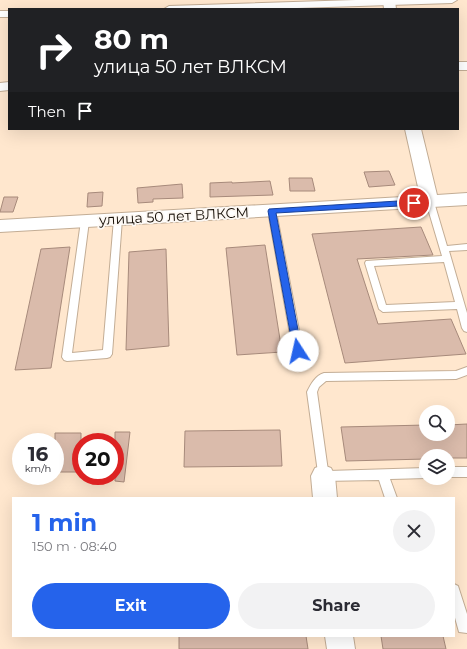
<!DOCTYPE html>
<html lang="en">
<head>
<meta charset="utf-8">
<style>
  :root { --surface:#fff; --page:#f2f2f3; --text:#2b2b33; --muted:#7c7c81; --accent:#2563eb }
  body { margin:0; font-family:Montserrat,sans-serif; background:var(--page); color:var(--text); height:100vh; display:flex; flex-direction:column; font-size:15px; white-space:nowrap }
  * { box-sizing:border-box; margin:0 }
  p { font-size:13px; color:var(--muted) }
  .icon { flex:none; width:22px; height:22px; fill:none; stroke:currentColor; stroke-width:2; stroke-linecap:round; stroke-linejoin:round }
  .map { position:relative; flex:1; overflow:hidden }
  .panel { position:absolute; left:12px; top:497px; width:443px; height:140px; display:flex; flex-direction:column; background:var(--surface); border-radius:0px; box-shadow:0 4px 16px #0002 }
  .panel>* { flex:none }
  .top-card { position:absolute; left:8px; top:8px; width:451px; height:122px; border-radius:0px; box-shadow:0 4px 16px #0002; background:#202124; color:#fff; overflow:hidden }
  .controls { position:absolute; left:419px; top:405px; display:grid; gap:8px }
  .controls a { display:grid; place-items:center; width:36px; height:36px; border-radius:50%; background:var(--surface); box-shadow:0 4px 16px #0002; font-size:20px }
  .speed { position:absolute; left:12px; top:433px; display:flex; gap:8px; font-size:20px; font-weight:700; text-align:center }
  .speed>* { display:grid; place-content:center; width:52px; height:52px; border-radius:50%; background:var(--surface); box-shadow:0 4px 16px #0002; line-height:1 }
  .speed small { font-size:10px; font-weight:400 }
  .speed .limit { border:6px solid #d22; background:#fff; color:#111 }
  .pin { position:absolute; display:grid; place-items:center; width:34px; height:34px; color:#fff; margin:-17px; border:2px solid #fff; border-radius:50%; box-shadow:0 1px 4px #0007 }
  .me { position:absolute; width:44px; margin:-22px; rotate:350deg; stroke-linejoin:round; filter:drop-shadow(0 0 3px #0008) }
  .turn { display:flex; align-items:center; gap:14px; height:84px; padding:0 20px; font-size:18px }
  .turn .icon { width:52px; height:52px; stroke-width:2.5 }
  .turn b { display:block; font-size:28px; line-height:34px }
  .then { display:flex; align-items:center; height:38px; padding:0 20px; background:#0003; gap:8px; font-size:15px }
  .round { display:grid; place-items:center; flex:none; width:42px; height:42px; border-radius:21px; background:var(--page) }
  .overview { display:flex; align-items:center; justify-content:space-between; height:68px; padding:0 20px }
  h1 { font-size:24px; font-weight:700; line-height:30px; color:var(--accent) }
  .cta { display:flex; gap:8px; margin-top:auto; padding:8px 20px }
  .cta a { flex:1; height:46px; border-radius:24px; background:var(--accent); color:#fff; font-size:16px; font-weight:700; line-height:46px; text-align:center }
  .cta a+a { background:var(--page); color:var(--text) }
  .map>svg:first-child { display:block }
  .building { fill:#dabbab; stroke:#a78a7b }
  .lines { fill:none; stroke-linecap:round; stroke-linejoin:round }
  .service-casing { stroke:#c3ad95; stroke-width:2 }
  .minor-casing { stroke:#c3ad95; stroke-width:2 }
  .tertiary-casing { stroke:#c3ad95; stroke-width:2 }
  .service { fill:#fff; fill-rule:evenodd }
  .minor { fill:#fff; fill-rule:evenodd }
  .tertiary { fill:#fff; fill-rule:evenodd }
  .route { fill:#2563eb; stroke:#184099 }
  .labels { text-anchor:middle; stroke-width:3.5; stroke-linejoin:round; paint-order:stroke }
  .street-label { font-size:14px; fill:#140d05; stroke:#fdf8f3 }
</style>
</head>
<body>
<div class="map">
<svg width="467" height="649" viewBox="0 0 467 649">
  <rect width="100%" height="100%" fill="#ffe7ce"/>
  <path class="building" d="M389,171l6,14 -26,2 -5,-15z
    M289,178h23l3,13h-25z
    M270,181l3,14 -63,2v-14l22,-1v1z
    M182,184l1,14 -30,1v3l-15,1 -1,-15z
    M103,192l-1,14 -15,1 1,-14z
    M4,197h14l-5,15h-13z
    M421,227l12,28 -76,4 21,65 73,-5 15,35 -121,9 -33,-129z
    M265,245l17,107 -45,3 -11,-107z
    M70,247l-19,121 -36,2 26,-121z
    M166,249l3,97 -43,4 3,-98z
    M467,424v34h-19v-2h-22v3l-80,2 -5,-34 85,-2v9h22v-9z
    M280,430l2,36 -98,1 1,-36z
    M115,432h15l-6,50 -9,-1z
    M55,433h26v39h-26z
    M179,636h127l2,13h-129z
    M381,636h62l3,13h-63z"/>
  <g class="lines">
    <defs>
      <path id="service" d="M427,200h6l1,2 13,44 20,-2v6l-18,1 18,62v19l-3,-1 -2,-3 -5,-19 -74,3 -4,-3 -14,-46 1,-2 76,-5 -16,-54zM444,262l11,40 -69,3 -12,-39z
        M272,208l4,3 27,140 -2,3 -3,1 -3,-1 -2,-3 -25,-140z
        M118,216l4,3 -10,135 -2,3 -3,1 -40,3 -3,-1 -2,-3 19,-136 4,-3 4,3 -17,132 31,-3 11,-131z
        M467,367v8l-11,4 -130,2 -7,6 -2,5 11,79 98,-3 1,10 -37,1 7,19h-12l-6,-18 -56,1 -4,-1 -12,-88c4,-8 8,-16 17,-19l132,-2z
        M448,467h19v10h-19z
        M454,584l4,2 9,28v19l-8,-1 -5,-18z"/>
      <path id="minor" d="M356,0h101l-5,3 -186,6h-102l5,-3z
        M0,11h9v6h-9z
        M458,62h9v8h-9z
        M9,82v8l-9,1v-8z
        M323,465l8,3 4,8 2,22h-24l-2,-22 4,-8z
        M325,636h28l2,13h-28z"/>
      <path id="tertiary" d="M383,0h12l1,9h-12z
        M405,129h16l16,66 30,-2v12l-467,27v-12l420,-24z"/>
    </defs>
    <use href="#service" class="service-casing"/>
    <use href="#minor" class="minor-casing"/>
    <use href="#tertiary" class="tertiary-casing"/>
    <use href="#service" class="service"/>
    <use href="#minor" class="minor"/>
    <use href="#tertiary" class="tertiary"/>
  </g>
  <path class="route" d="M414,200l4,3 -2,2 -140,8 26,138 -1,3h-7l-26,-143 1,-2z"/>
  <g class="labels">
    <g class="street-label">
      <text transform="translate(174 216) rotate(-3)" y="5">улица 50 лет ВЛКСМ</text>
    </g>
  </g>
</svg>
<div class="controls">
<a><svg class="icon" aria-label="search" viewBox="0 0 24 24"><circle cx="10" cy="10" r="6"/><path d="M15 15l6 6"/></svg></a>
<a><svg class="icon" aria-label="layers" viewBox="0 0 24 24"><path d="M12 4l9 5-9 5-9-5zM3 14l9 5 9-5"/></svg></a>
</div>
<div class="speed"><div>16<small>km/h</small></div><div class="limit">20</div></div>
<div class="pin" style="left:414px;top:203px;background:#d93025"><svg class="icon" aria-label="arrive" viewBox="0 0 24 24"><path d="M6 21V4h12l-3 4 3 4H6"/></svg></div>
<svg class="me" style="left:298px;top:351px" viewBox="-20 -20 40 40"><circle r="19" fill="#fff"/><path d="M0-13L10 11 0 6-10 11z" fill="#2563eb"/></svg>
<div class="top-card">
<div class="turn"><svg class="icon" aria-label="right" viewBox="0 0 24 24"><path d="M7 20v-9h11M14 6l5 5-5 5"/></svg><div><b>80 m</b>улица 50 лет ВЛКСМ</div></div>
<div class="then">Then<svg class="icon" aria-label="arrive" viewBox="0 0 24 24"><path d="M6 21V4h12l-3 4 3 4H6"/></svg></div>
</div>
<section class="panel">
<div class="overview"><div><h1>1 min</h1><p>150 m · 08:40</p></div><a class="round"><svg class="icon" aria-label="close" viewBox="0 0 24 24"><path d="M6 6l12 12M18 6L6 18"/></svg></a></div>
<div class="cta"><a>Exit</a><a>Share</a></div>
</section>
</div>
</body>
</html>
